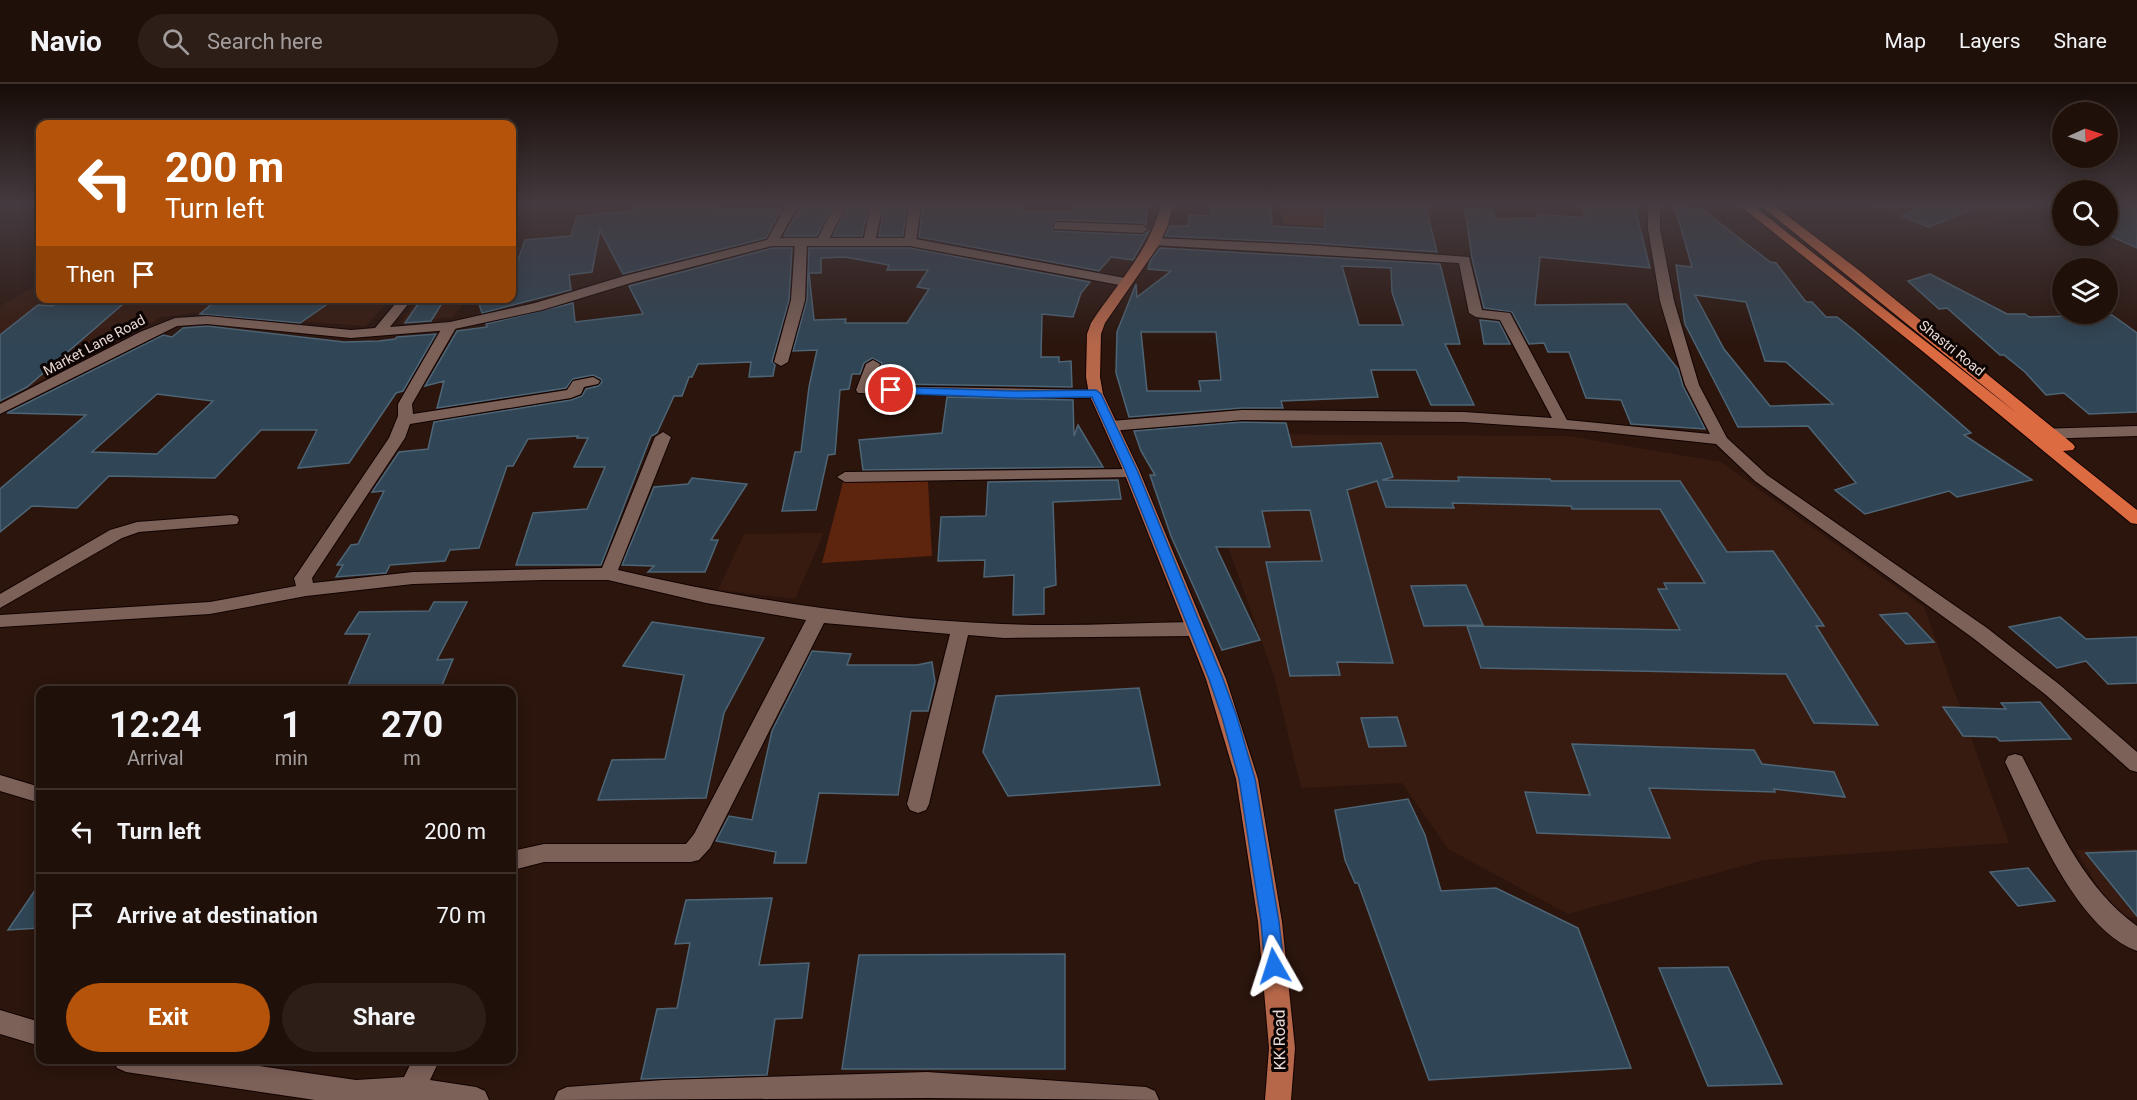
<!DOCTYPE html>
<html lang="en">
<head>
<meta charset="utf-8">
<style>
  :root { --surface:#20100a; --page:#2d1e18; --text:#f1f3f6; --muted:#a29d9c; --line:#3d302b; --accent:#b45309 }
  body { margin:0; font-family:Roboto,sans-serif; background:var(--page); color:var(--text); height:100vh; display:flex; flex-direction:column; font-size:22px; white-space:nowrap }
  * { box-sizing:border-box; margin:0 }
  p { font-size:20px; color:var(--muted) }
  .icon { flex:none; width:33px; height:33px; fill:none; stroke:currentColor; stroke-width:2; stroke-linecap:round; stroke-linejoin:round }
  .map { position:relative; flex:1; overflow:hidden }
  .panel { position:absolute; left:36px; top:602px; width:480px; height:378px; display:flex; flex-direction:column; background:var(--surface); border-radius:12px; box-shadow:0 3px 15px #0003,0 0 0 2px var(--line) }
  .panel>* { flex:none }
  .top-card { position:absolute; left:36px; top:36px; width:480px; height:183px; border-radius:12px; box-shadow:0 3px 15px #0003,0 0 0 2px var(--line); background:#b45309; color:#fff; overflow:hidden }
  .needle { width:39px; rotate:87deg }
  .tools { position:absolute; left:2052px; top:18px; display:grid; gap:12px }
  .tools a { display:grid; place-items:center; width:66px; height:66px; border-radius:50%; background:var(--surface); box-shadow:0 3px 15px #0003,0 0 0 2px var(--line); font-size:30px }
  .pin { position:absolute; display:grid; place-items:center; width:51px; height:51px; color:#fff; margin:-26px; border:3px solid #fff; border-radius:50%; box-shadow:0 2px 6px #0007 }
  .me { position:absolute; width:66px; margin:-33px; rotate:354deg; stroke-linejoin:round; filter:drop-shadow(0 0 4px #0008) }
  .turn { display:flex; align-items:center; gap:21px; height:126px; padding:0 30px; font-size:27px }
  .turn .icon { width:78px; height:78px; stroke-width:2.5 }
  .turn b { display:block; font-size:42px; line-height:51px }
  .then { display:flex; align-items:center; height:57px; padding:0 30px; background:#0003; gap:12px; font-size:22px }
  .eta { display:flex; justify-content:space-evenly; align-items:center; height:102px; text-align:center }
  .eta b { font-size:36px; font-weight:700; line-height:42px }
  .cta { display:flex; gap:12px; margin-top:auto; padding:12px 30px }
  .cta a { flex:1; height:69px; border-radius:36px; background:var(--accent); color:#fff; font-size:24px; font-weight:700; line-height:69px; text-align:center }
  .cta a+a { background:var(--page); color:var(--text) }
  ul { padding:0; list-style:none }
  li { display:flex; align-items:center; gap:18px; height:84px; padding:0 30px; border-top:2px solid var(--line) }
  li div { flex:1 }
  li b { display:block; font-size:22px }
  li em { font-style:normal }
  header { display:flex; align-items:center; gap:36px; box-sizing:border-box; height:84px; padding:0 30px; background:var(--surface); border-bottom:2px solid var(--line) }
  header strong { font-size:28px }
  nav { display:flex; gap:33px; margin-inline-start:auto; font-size:21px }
  .search { width:420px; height:54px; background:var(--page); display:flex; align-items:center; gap:15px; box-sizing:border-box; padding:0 21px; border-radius:33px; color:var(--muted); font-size:22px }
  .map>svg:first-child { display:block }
  .built { fill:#371b11 }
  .green { fill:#5d240e }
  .building { fill:#304656; stroke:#4e6576; stroke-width:1.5; fill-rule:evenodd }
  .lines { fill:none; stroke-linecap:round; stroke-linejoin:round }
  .street-casing { stroke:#120200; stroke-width:2 }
  .secondary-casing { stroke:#120200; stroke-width:2 }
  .primary-casing { stroke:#120200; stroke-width:2 }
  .highway-casing { stroke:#120200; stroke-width:2 }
  .street { fill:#7c6158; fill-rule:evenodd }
  .secondary { fill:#7c6158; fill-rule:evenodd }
  .primary { fill:#b6674a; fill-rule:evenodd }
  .highway { fill:#dd6b41; fill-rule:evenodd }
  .route { fill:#1a73e8; stroke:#114b97; stroke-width:1.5 }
  .labels { text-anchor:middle; stroke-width:6; stroke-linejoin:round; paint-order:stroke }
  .far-street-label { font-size:14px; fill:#e9d9d3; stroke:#0c0403 }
  .street-label { font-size:16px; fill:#e9d9d3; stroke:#0c0403 }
</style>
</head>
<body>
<header>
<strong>Navio</strong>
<div class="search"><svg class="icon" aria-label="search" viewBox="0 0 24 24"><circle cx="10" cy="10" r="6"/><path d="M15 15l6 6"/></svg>Search here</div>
<nav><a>Map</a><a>Layers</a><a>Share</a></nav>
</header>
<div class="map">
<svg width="2137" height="1016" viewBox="0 0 2137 1016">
  <rect width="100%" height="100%" fill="#2b150d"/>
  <path class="built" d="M1861,120h194l-105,34z
    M40,200v14l350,1 -24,27 -172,-13 -32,4 -162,85v-96z
    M419,215h49l-16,18 -52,6z
    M1202,350l366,2 153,26 203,145 85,236 -245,17 -196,54 -120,-65 -46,-66 -101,5 -27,-112 -85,-239z
    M824,449l-29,66 -77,-9 26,-56z
    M2137,765v69l-22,-3 -39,-65z"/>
  <path class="green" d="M1279,120h73v6l-16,17 -52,-3z
    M928,397l4,75 -110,7 21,-81z"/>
  <path class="building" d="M634,120h83l-2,6h66l-15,28 -143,36 -23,-44 -8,42 -23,3 2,15 -89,23 -3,-9 33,-6v-20l13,-38 46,-4 6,-20 55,-5z
    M807,120h26l-16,32h-33l14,-25 7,-3z
    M849,120h20l-7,32h-29z
    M885,120h22l-4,32h-24z
    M923,120h99l1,8h52l2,-8h70l-1,21 -4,-2 -84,-3 -6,2v7l2,2 88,4 7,-4 -16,29 -22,-3 -12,14 -180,-34z
    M1212,120l59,2 1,20 53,3v-25h100l12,48 -127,-9 -145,-7 5,-10h18l1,-11 23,1z
    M1582,120h52l16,64 -110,-11 -5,48 91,-1 52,65 5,17 22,43 -74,-5 -10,-24 -35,-2 -17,-46h-21l-4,-9 -15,1 -17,-32 -28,-4 -12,-50 -7,-49 28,2 2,8 42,-1 -1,-4 52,4 -8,-12h4z
    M1924,120h60v1l-55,22 -27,-11z
    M2108,120h29v44l-29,-13z
    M1675,123l28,3 67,52 6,1 30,39h6l14,15h11l19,15 115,101 -7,2 68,45 -75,17 -8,-6 -84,23 -30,-24 21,-7 -48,-57 -70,1 -53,-103 -9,-59 16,2zM1695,211l51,7 19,59 21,1 47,42 -63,2 -46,-57z
    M772,164h20l-3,52 -17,61 3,4 -2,11 -24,1 2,-15 -53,2 -6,13h-3l-7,19h-8l-17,37 -6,3 -50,129h-85l17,-52 54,-4 18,-42h-31l14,-29h-11l1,-2 -50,3 -15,27h-6l-28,82 -29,2 -5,11 -55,4 -4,8 -50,4 7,-12h-6l14,-20 7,-1 26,-53 -12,1 27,-40 29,-3 6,-27 137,-22 11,-4 4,-7 12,-3 4,-4 -1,-3 -8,-4 -20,4 -7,9 -129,20 7,-27 -19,5 32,-55 30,-4 -1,-3 87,-21 2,19 68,-8 -14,-28z
    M809,164h101l180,34 -9,11 -8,24 -31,-3 -1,43h18v5l12,-1 1,26 -177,-3 3,-9 -19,-1 3,-11 -10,-5 -8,5 -4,11h-8l-3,15 -9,1 -5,64 -7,1 -12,55 -34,1 13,-59h6l8,-65 8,-37 -24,1 14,-51zM845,173l44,8 -2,5h41l-11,17 12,2 -22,34h-62l1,-4 -32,1 -5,-47h12v-15z
    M1160,164l280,16 20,80h-15l29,61h-43l-15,-35h-45l7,27 -97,4 2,7h-41l-113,9 -13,-44 1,-41 19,-48 1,13 34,-26 -23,-2 2,-8zM1342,182l49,2 1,24 11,33h-44zM1141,248h75l5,48 -22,1 2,10h-54z
    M1930,190l77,40h18l4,3 83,-2 25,18v79l-48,2 -25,-21 -18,2 -21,-23 -21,-17h-4l-53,-47 -8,1 -31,-28z
    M63,214h67l-103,89 -27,14v-66l38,-30 15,1z
    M219,214h117l-36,25 -100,-9z
    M442,219l-11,18 -26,2 13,-19z
    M1480,236l19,2 11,22h-26z
    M207,242l137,16 35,-1 16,-2 2,-2 39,-3 -33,57 -7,2 -47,70 -51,5 19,-38h-56l-46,48 -106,-2 -32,32 -45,-2 -32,26v-43l86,-74 -79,-2 156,-78 9,2 11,-9zM157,310l56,7 -56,53 -65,-2z
    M947,313l126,3 1,36 4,-11 25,42 -240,3 -4,-30 83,-7z
    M1242,338l44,1 6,24 89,-4 12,34 -11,3 77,1 -1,-4 92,2 1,2h129l47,71 46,-1 51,75h-8l62,99 -64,-2 -28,-49 -305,-6 -14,-42 213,4 -22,-41h9l-3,-6h41l-45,-74h-88l-1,-3 -119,-3 2,5 -68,-1 -9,-26 -30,9 46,173 -56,-1 3,13 -50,1 -24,-114 56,-1 -12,-51 -48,1 8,36h-54l44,93 -38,10 -51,-114 -21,-61h5l-14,-24 -7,-20z
    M692,394l55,6 -36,56h7l-13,32h-57l6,-6 -32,-1 32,-78 34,-3z
    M1118,396l3,19 -68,3 3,83 -12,3v26l-31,1 1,-40 -30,2 1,-17 -47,1 3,-44 45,-1 2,-34z
    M1466,501l17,40 -59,1 -13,-40z
    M434,518h33l-30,58 16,-1 -13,31h-94l24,-56h-25l14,-22 70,-1z
    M1907,529l27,29 -28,2 -26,-29z
    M2060,533l26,22 51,-2v46l-29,1 -22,-23 -29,7 -48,-41z
    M652,538l112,16 -40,75 -18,85 -108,2 14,-40 53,-1 19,-84 -61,-9z
    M812,567l39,3 -4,11h70l15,-3 3,20 -7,29h-17l-13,84 -79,-2 -13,70h-32l2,-11 -60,-11 13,-25 23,4 20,-89z
    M1139,604l21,97 -152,11 -25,-44 13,-56z
    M2040,618l31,37 -71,2 -4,-4 -33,-1 -20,-29 63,2 -5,-6z
    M1397,633l9,29 -37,1 -8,-29z
    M1572,660l182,6 8,14 72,8 11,25 -71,-8 1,3 -126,-4 21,50 -133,-5 -12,-41 65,3z
    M1408,715l17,36 16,56 55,-3 82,40 53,140 -202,12 -71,-197h-3l-10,-23 -10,-50z
    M2137,767v65l-51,-63z
    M2028,784l27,33 -37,5 -28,-34z
    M40,799v45l-32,2z
    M772,814l-13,67 50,-2 -7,55 -27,1 -8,56 -126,4 16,-70 20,-1 13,-65 -15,1 11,-44z
    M1065,870v115h-223l17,-114z
    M1728,883l54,117 -74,2 -49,-118z"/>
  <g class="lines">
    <defs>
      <path id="street" d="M835,120h12l-21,41h-8l-2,-3z
        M871,120h12l-8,38 -6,4 -6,-4z
        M909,120h12l-5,38 -6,4 -6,-4z
        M1648,120h12v25l14,72 25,84 28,53 40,37 220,153 73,57 77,67v20l-7,-2 -84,-75 -73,-57 -218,-157 -39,-37 -121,-13 -131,-9 -222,-2 -131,11 -8,-5 8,-5 131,-11 222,2 88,6 -52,-98 -24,-3 -7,-4 -10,-50 -306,-18 -2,-3 6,-4 153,7 159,12 13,53 28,3 57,107 143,14 -25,-49 -25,-84 -12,-72z
        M1058,138l84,3 6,4 -6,4 -88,-4v-6z
        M801,154l6,4 -2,58 -17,62 -7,4 -7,-4 17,-62 4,-58z
        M450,238l7,4 -45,78 1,10 154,-24 6,-9 20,-4 7,4 -2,3 -14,3 -3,7 -10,4 -161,26 -5,14 -93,140 1,5 100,-11 189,-4 53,-131 8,-5 8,5 -53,133c127,30 254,49 384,54 64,3 128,-1 192,-2l7,2 2,5 -2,5 -7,2 -190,2 -36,-3 -39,169 -3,6 -8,3 -8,-3 -3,-6 43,-170 -126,-11 -114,225 -11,12 -8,2h-147l-31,8 -1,-19 32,-7h142l8,-10 112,-214 -100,-17 -98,-23h-64l-131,4 -107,12 -96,18 -210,13v-12l210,-13 86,-16 -2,-8 3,-4 92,-136 9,-22v-12l45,-78z
        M873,276l7,4 -8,22 224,4 7,4 -7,4 -238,-5 -2,-3 10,-26z
        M2137,342v10l-100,3 -8,-5 8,-5z
        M1131,385l6,2 2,3 -2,3 -292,5 -8,-5 8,-5z
        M231,431l6,1 2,4 -2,4 -98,8 -17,6 -122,70v-14l110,-64 27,-8z
        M2015,670l7,2c32,61 58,129 115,170v25c-62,-23 -105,-133 -132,-189l3,-6z
        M0,691l40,12v16l-40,-12z
        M0,926l40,12v24l-40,-12z
        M113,975h99l144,21 48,-3 9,-18h27l-10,21 46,7 9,4 4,9h-174l-189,-28 -9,-4z
        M927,988l219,15 9,4 4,9 -232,-2 -373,2 4,-9 9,-4 97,-7z"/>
      <path id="secondary" d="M787,120h12l-19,34h130l215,40 6,4 -6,4 -215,-40h-138l-138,36 -92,28 -92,20 -99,8 -144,-14 -30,2 -177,88v-10l140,-72 35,-14 32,-2 144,14 24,-2 25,-30h13l-23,29 60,-5 85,-19 89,-27 143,-36z"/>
      <path id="primary" d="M1161,120h12l-5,21 -9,20 -54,78 -4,11 -1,43 3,17 36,76 87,209 32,100 24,143 13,126 -4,52h-26l4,-52 -11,-126 -22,-143 -30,-100 -83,-209 -34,-76 -3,-17 1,-43 4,-11c26,-40 59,-72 70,-119z"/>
      <path id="highway" d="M1738,120h13l267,210 -259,-210h13l88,67 213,173 2,3 -2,3 -10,1 74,59v14l-6,-1 -210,-173z"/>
    </defs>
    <use href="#street" class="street-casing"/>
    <use href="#secondary" class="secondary-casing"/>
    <use href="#primary" class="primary-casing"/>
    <use href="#highway" class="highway-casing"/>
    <use href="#street" class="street"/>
    <use href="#secondary" class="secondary"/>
    <use href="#primary" class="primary"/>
    <use href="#highway" class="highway"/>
  </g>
  <linearGradient id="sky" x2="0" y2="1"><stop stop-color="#180c07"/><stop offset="0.46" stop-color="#443b40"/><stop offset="1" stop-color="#443b40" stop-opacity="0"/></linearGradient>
  <rect width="2137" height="262" fill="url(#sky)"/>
  <path class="route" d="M891,303l125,4 80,-1 5,4 36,76 86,209 14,38 18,62 24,143 5,44 -3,6 -7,2 -6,-2 -3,-6 -4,-44 -22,-143 -17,-62 -13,-38 -84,-209 -33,-73 -76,1 -129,-5 -2,-3z"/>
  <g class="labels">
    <g class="far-street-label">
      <text transform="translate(94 261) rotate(-28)" y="5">Market Lane Road</text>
      <text transform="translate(1952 264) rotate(39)" y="5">Shastri Road</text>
    </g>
    <g class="street-label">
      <text transform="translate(1279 956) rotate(-91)" y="6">KK Road</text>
    </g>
  </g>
</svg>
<div class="tools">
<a><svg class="needle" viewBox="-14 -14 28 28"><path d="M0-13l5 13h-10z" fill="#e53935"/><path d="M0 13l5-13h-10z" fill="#a29d9c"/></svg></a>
<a><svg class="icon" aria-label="search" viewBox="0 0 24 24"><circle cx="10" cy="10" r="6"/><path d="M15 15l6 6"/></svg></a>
<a><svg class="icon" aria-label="layers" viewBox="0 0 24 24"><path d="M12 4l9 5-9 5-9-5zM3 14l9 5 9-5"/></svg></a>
</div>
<div class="pin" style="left:891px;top:306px;background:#d93025"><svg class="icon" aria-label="arrive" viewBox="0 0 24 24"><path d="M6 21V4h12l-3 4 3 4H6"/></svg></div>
<svg class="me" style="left:1274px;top:882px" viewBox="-20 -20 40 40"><path d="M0-17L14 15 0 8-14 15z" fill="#1a73e8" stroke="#fff" stroke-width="4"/></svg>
<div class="top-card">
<div class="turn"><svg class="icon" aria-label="left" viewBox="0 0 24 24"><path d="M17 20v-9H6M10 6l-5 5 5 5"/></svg><div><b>200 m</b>Turn left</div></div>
<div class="then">Then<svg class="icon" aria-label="arrive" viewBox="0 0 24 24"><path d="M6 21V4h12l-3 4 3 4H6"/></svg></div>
</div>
<section class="panel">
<div class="eta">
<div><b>12:24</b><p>Arrival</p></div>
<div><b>1</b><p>min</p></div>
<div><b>270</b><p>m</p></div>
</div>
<ul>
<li><svg class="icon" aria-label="left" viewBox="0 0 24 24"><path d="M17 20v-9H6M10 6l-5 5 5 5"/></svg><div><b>Turn left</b></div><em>200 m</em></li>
<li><svg class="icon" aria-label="arrive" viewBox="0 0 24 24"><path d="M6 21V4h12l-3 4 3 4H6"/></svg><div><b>Arrive at destination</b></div><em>70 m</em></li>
</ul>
<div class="cta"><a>Exit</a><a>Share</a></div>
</section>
</div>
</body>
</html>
